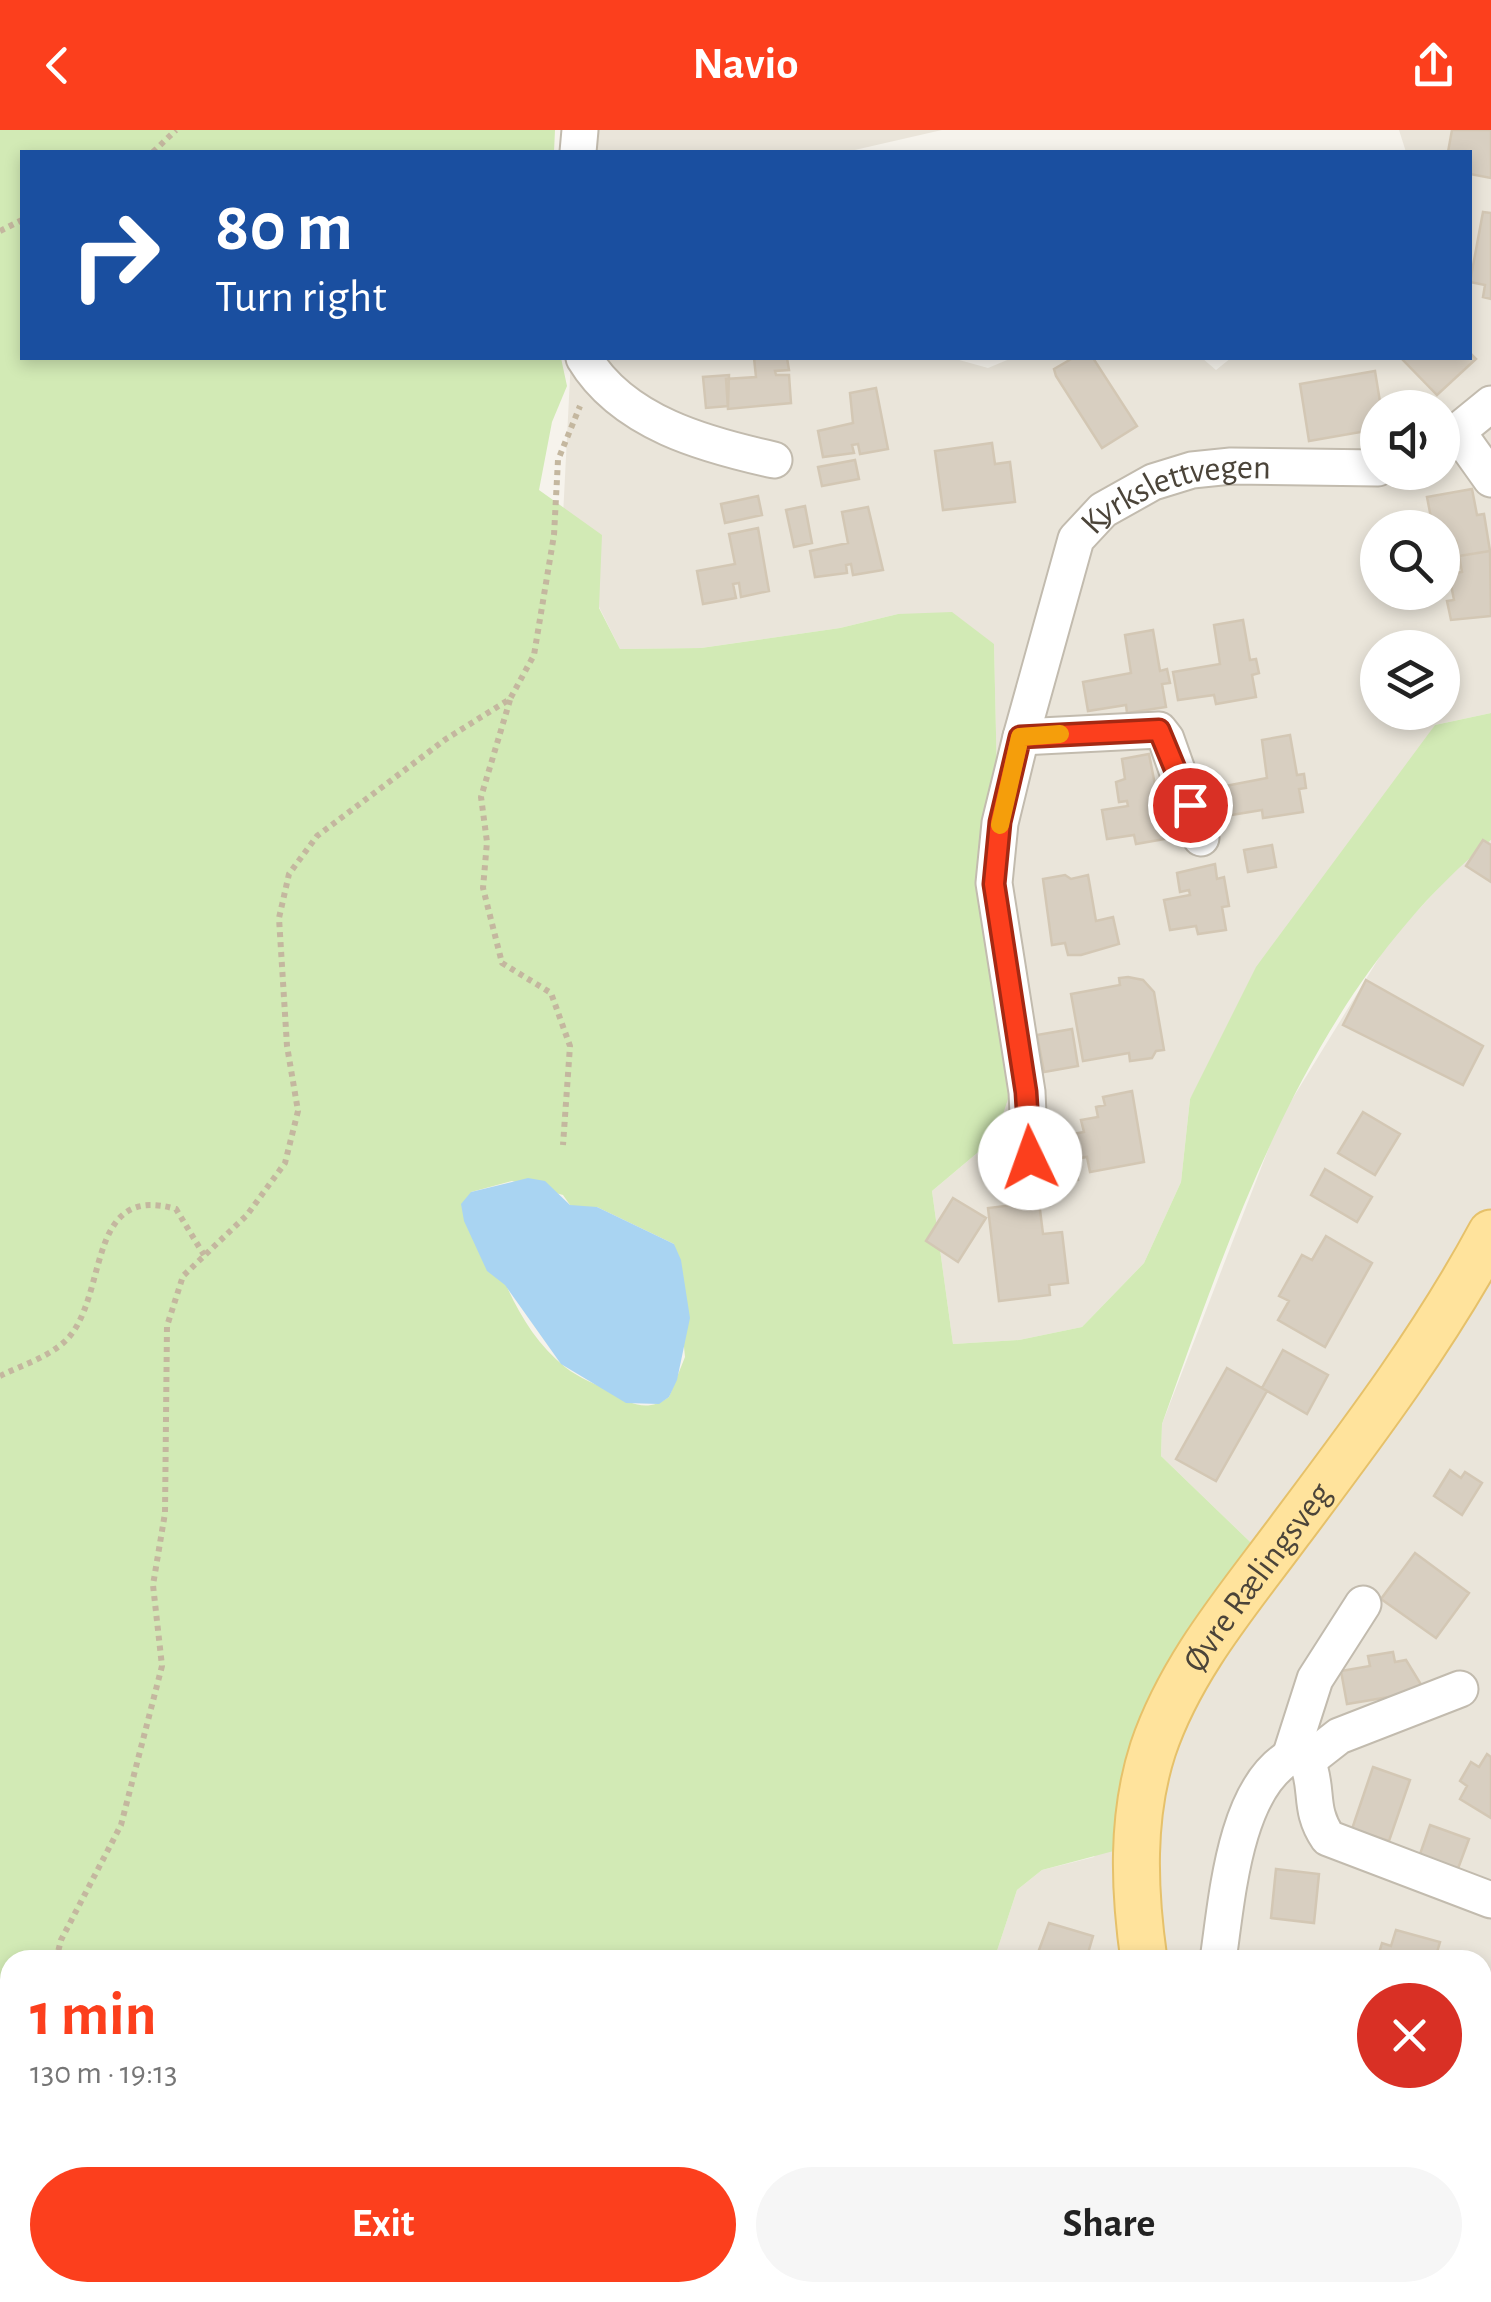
<!DOCTYPE html>
<html lang="en">
<head>
<meta charset="utf-8">
<style>
  :root { --surface:#fff; --page:#f6f6f6; --text:#222; --muted:#767676; --accent:#fc3f1d }
  body { margin:0; font-family:"Alegreya Sans",sans-serif; background:var(--page); color:var(--text); height:100vh; display:flex; flex-direction:column; font-size:38px; white-space:nowrap }
  * { box-sizing:border-box; margin:0 }
  p { font-size:32px; color:var(--muted) }
  .icon { flex:none; width:55px; height:55px; fill:none; stroke:currentColor; stroke-width:2; stroke-linecap:round; stroke-linejoin:round }
  .map { position:relative; flex:1; overflow:hidden }
  .sheet { position:absolute; left:0px; top:1820px; width:1492px; height:352px; display:flex; flex-direction:column; background:var(--surface); border-radius:30px 30px 0 0; box-shadow:0 5px 15px #0003 }
  .sheet>* { flex:none }
  .top-card { position:absolute; left:20px; top:20px; width:1452px; height:210px; border-radius:0px; box-shadow:0 5px 15px #0003; background:#1a4fa0; color:#fff; overflow:hidden }
  .controls { position:absolute; left:1360px; top:260px; display:grid; gap:20px }
  .controls a { display:grid; place-items:center; width:100px; height:100px; border-radius:50%; background:var(--surface); box-shadow:0 5px 15px #0003; font-size:50px }
  .pin { position:absolute; display:grid; place-items:center; width:85px; height:85px; color:#fff; margin:-42px; border:5px solid #fff; border-radius:50%; box-shadow:0 2px 10px #0007 }
  .me { position:absolute; width:110px; margin:-55px; rotate:357deg; stroke-linejoin:round; filter:drop-shadow(0 0 8px #0008) }
  .turn { display:flex; align-items:center; gap:35px; height:210px; padding:0 30px; font-size:45px }
  .turn .icon { width:130px; height:130px; stroke-width:2.5 }
  .turn b { display:block; font-size:70px; line-height:85px }
  .round { display:grid; place-items:center; flex:none; width:105px; height:105px; border-radius:52px; background:var(--page) }
  .headline { display:flex; align-items:center; justify-content:space-between; height:170px; padding:0 30px }
  h1 { font-size:60px; font-weight:700; line-height:75px; color:var(--accent) }
  .primary-button { display:flex; gap:20px; margin-top:auto; padding:20px 30px }
  .primary-button a { flex:1; height:115px; border-radius:60px; background:var(--accent); color:#fff; font-size:40px; font-weight:700; line-height:115px; text-align:center }
  .primary-button a+a { background:var(--page); color:var(--text) }
  header { display:flex; justify-content:space-between; align-items:center; height:130px; padding:0 30px; background:var(--accent); color:#fff; font-size:45px; font-weight:700 }
  .map>svg:first-child { display:block }
  .residential { fill:#eae5da; fill-rule:evenodd }
  .green { fill:#d2eab5; fill-rule:evenodd }
  .water { fill:#a9d4f2 }
  .building { fill:#d8cfc1; stroke:#d3c7b4; stroke-width:2.5 }
  .lines { fill:none; stroke-linecap:round; stroke-linejoin:round }
  .minor-casing { stroke:#c2bbae; stroke-width:39 }
  .major-casing { stroke:#e6c16a; stroke-width:49 }
  .path { stroke:#c4b79f; stroke-width:6; stroke-dasharray:5 5; stroke-linecap:butt }
  .minor { stroke:#fff; stroke-width:35 }
  .major { stroke:#ffe39c; stroke-width:45 }
  .route-casing { stroke:#a42913; stroke-width:25 }
  .route { stroke:#fc3f1d; stroke-width:18 }
  .slow { stroke:#f59e0b; stroke-width:18 }
  .labels { text-anchor:middle; stroke-width:10; stroke-linejoin:round; paint-order:stroke }
  .street-label { font-size:35px; fill:#4b4439; stroke:#fff }
</style>
</head>
<body>
<header><svg class="icon" aria-label="back" viewBox="0 0 24 24"><path d="M15 5l-7 7 7 7"/></svg>Navio<svg class="icon" aria-label="share" viewBox="0 0 24 24"><path d="M12 15V3M7 8l5-5 5 5M5 13v7h14v-7"/></svg></header>
<div class="map">
<svg width="1491" height="2172" viewBox="0 0 1491 2172">
  <rect width="100%" height="100%" fill="#f6f3ec"/>
  <path class="residential" d="M573,0h369l-96,22h-273z
    M1399,0h92v583l-56,12 -245,374 -9,83 -37,81 -62,64 -63,13 -66,4 -21,-153 63,-53 4,-272 -5,-222 -96,-30 -58,14 -139,20 -81,1 -38,-76 -19,-57 8,-158h381l36,10 24,-10h190l14,12 15,-12h239v-206h-64zM1378,278h64v64h-64zM1378,398h64v64h-64zM1378,518h64v64h-64z
    M1491,710v1462h-1189l14,-10h1166v-332h-488l23,-70 25,-20 52,-13 90,-165 90,-127 -113,-109 1,-32 118,-305 110,-179 71,-76z
    M101,2162h135l7,10h-143l-3,-6z"/>
  <path class="green" d="M0,0h555l-1,22h-532v206h539l6,28 -15,36 -13,68 63,45 -3,73 21,41 81,-1 139,-20 58,-14 54,-2 42,32 5,222 15,215 -19,57 -63,53 21,153 66,-4 63,-13 62,-64 37,-81 9,-83 66,-132 179,-242 56,-12v127c-178,146 -254,374 -329,584l-1,32 113,109 -47,45 -102,238 -83,22 -25,20 -23,70h-984v332l91,1 -4,3 3,6h-100zM512,1051l51,14 7,10 11,4 16,-2 77,37 11,113 -16,40c-21,15 -37,8 -56,-4 -16,-9 -33,-14 -48,-26 -52,-41 -72,-115 -94,-175z
    M236,2163h80l-14,9h-59z"/>
  <path class="water" d="M528,1048l17,3 25,24 27,2 77,37 7,16 9,58 -13,62 -8,17 -10,7 -33,-1 -65,-39 -56,-79 -18,-14 -23,-50 -3,-17 10,-12z"/>
  <path class="building" d="M1452,0h39v48l-21,-4v-22h-22z
    M1483,82l8,1v86l-8,-2 2,-12 -15,-3z
    M1470,223l6,6 -39,36 -36,-37h69z
    M754,228h33l2,12 -14,1 1,4h13l2,28 -63,6 -2,-30 30,-2z
    M1073,228h20l44,68 -35,22 -46,-72 -2,-7z
    M1375,241l6,37 -3,21 -69,12 -9,-57z
    M729,245l-1,31 -22,2 -3,-31z
    M876,258l12,61 -28,5 -2,-10 -6,1 2,8 -31,4 -5,-26 35,-8 -3,-30z
    M992,313l3,21 15,-2 5,40 -72,8 -8,-59z
    M855,330l4,19 -37,7 -4,-19z
    M1472,359l5,26 7,-1 6,37 -31,5 -3,-15 -14,3v-16h-17l7,-5 -5,-26z
    M758,366l4,19 -37,8 -4,-19z
    M805,376l7,37 -18,4 -8,-37z
    M868,377l15,63 -30,5 -2,-11 -5,1 1,8 -32,4 -5,-26 38,-8 -6,-31z
    M758,398l11,63 -28,6 -2,-14 -6,1 3,14 -33,6 -6,-33 38,-7 -6,-30z
    M1490,421l1,65 -40,4 -4,-19 7,-1 -5,-26 13,-2 -3,-16z
    M1243,490l7,40 6,-1 3,14 -7,2 4,22 -40,7 -2,-9 -36,5 -5,-28 47,-8 -6,-39z
    M1153,500l7,41 7,-2 3,14 -8,1 4,23 -39,6 -1,-8 -38,6 -5,-29 48,-9 -6,-38z
    M1290,605l7,40 7,-1 2,14 -7,1 4,23 -40,6 -1,-8 -37,6 -5,-29 47,-9 -5,-38z
    M1149,624l7,36 5,-1 5,26 6,-1 4,23 -40,7 -2,-9 -27,4 -5,-29 26,-4 -1,-5 -8,1 -3,-20 9,-3 -3,-20z
    M1483,710l8,5v37l-25,-16z
    M1272,715l4,22 -28,5 -4,-22z
    M1215,734l2,15 7,-2 5,29 -7,1 4,23 -28,4 -2,-8 -26,4 -6,-30 26,-5 -1,-5 -9,2 -3,-19z
    M1065,745l6,4 17,-4 8,46 17,-4 6,27 -38,11h-13l-3,-12 -13,2 -9,-66z
    M1128,847l15,3 11,12 10,58 -8,1 -4,7 -22,3 -1,-8 -46,8 -12,-67 49,-9 -1,-7z
    M1366,850l117,66 -20,39 -120,-60z
    M1072,899l6,37 -34,6 -7,-37z
    M1132,961l12,71 -54,10 -3,-15 -13,2 4,21 -19,3 -22,-34 14,-3 -1,-8 34,-6 -3,-12 17,-3 -2,-10 9,-2 -2,-8z
    M1363,982l37,22 -25,41 -37,-22z
    M1325,1039l47,28 -15,25 -46,-27z
    M953,1068l33,20 -28,44 -32,-21z
    M1039,1072l4,32 19,-2 6,51 -19,2 1,10 -51,6 -11,-93z
    M1326,1106l46,27 -47,84 -47,-27 11,-19 -10,-5 23,-41 10,5z
    M1283,1220l45,25 -21,39 -45,-26z
    M1227,1238l40,23 -51,90 -40,-22z
    M1450,1340l11,8 4,-6 17,11 -20,32 -28,-19z
    M1415,1423l54,40 -33,45 -55,-39z
    M1393,1522l2,10 11,-2 19,31 -78,13 -6,-33 29,-5 -2,-10z
    M1487,1624l4,3v61l-31,-19 7,-13 -7,-5 11,-19 8,5z
    M1373,1637l37,13 -21,61 -37,-12z
    M1430,1695l39,14 -13,35 -38,-14z
    M1276,1739l43,5 -5,49 -43,-5z
    M1049,1793l44,13 -7,24 -50,-2z
    M1396,1800l44,12 -5,17 5,1h-63l5,-17 9,3z
    M1482,2079l9,1v92h-39v-10h30z
    M409,2162h43l-1,10h-43z
    M467,2162h69v10h-70z
    M1271,2162h68l-1,10h-68z"/>
  <g class="lines">
    <defs>
      <g id="minor">
        <path d="M578,22l2,-22"/>
        <path d="M584,228c39,65 122,87 190,102"/>
        <path d="M1459,304l32,45"/>
        <path d="M1442,314l49,-40"/>
        <path d="M1021,607l138,-7 7,9 35,99"/>
        <path id="s1" d="M1030,1028l-3,-66 -33,-209 6,-60 21,-86 55,-198 27,-29 50,-28 39,-12 39,-4 147,2"/>
        <path d="M1290,1627l25,-78 48,-75"/>
        <path d="M1307,1631l32,-25 121,-47"/>
        <path d="M1218,1830c9,-60 16,-170 72,-203l17,4c12,28 1,48 21,77l163,62"/>
        <path d="M859,2172v-10"/>
        <path d="M919,2172l2,-10"/>
      </g>
      <g id="major">
        <path id="s2" d="M1144,1830c-10,-70 -13,-143 9,-211 28,-83 86,-150 137,-219 72,-96 144,-191 201,-297"/>
        <path d="M1190,2162l1,10"/>
      </g>
    </defs>
    <use href="#minor" class="minor-casing"/>
    <use href="#major" class="major-casing"/>
    <path class="path" d="M153,22l23,-22
      M0,101l22,-11
      M510,570l-29,97 6,45 -4,46 19,75 49,30 19,53 -7,99
      M0,1246c24,-12 57,-21 73,-44 34,-49 17,-148 103,-123l28,46
      M56,1830l5,-20 60,-115 41,-159 -9,-81 12,-72 2,-187 16,-50 64,-61 38,-52 13,-52 -11,-65 -8,-128 10,-44 28,-38 129,-97 64,-40 24,-44 20,-120 4,-75 22,-54
      M0,2051l10,-30
      M1121,2162l6,10"/>
    <use href="#minor" class="minor"/>
    <use href="#major" class="major"/>
  </g>
  <g class="lines">
    <defs>
      <path id="route" d="M1030,1028l-4,-66 -32,-208 6,-62 20,-85 139,-7 31,75"/>
    </defs>
    <use href="#route" class="route-casing"/>
    <use href="#route" class="route"/>
    <path class="slow" d="M1000,695l20,-88 40,-3"/>
  </g>
  <g class="labels">
    <g class="street-label">
      <text dy="12" stroke="none"><textPath href="#s1" startOffset="748">Kyrkslettvegen</textPath></text>
      <text dy="12" stroke="none"><textPath href="#s2" startOffset="415">Øvre Rælingsveg</textPath></text>
    </g>
  </g>
</svg>
<div class="controls">
<a><svg class="icon" aria-label="sound" viewBox="0 0 24 24"><path d="M4 9h4l5-4v14l-5-4H4zM17 9q2 3 0 6"/></svg></a>
<a><svg class="icon" aria-label="search" viewBox="0 0 24 24"><circle cx="10" cy="10" r="6"/><path d="M15 15l6 6"/></svg></a>
<a><svg class="icon" aria-label="layers" viewBox="0 0 24 24"><path d="M12 4l9 5-9 5-9-5zM3 14l9 5 9-5"/></svg></a>
</div>
<div class="pin" style="left:1190px;top:675px;background:#d93025"><svg class="icon" aria-label="arrive" viewBox="0 0 24 24"><path d="M6 21V4h12l-3 4 3 4H6"/></svg></div>
<svg class="me" style="left:1030px;top:1028px" viewBox="-20 -20 40 40"><circle r="19" fill="#fff"/><path d="M0-13L10 11 0 6-10 11z" fill="#fc3f1d"/></svg>
<div class="top-card">
<div class="turn"><svg class="icon" aria-label="right" viewBox="0 0 24 24"><path d="M7 20v-9h11M14 6l5 5-5 5"/></svg><div><b>80 m</b>Turn right</div></div>
</div>
<section class="sheet">
<div class="headline"><div><h1>1 min</h1><p>130 m · 19:13</p></div><a class="round" style="background:#d93025;color:#fff"><svg class="icon" aria-label="close" viewBox="0 0 24 24"><path d="M6 6l12 12M18 6L6 18"/></svg></a></div>
<div class="primary-button"><a>Exit</a><a>Share</a></div>
</section>
</div>
</body>
</html>
